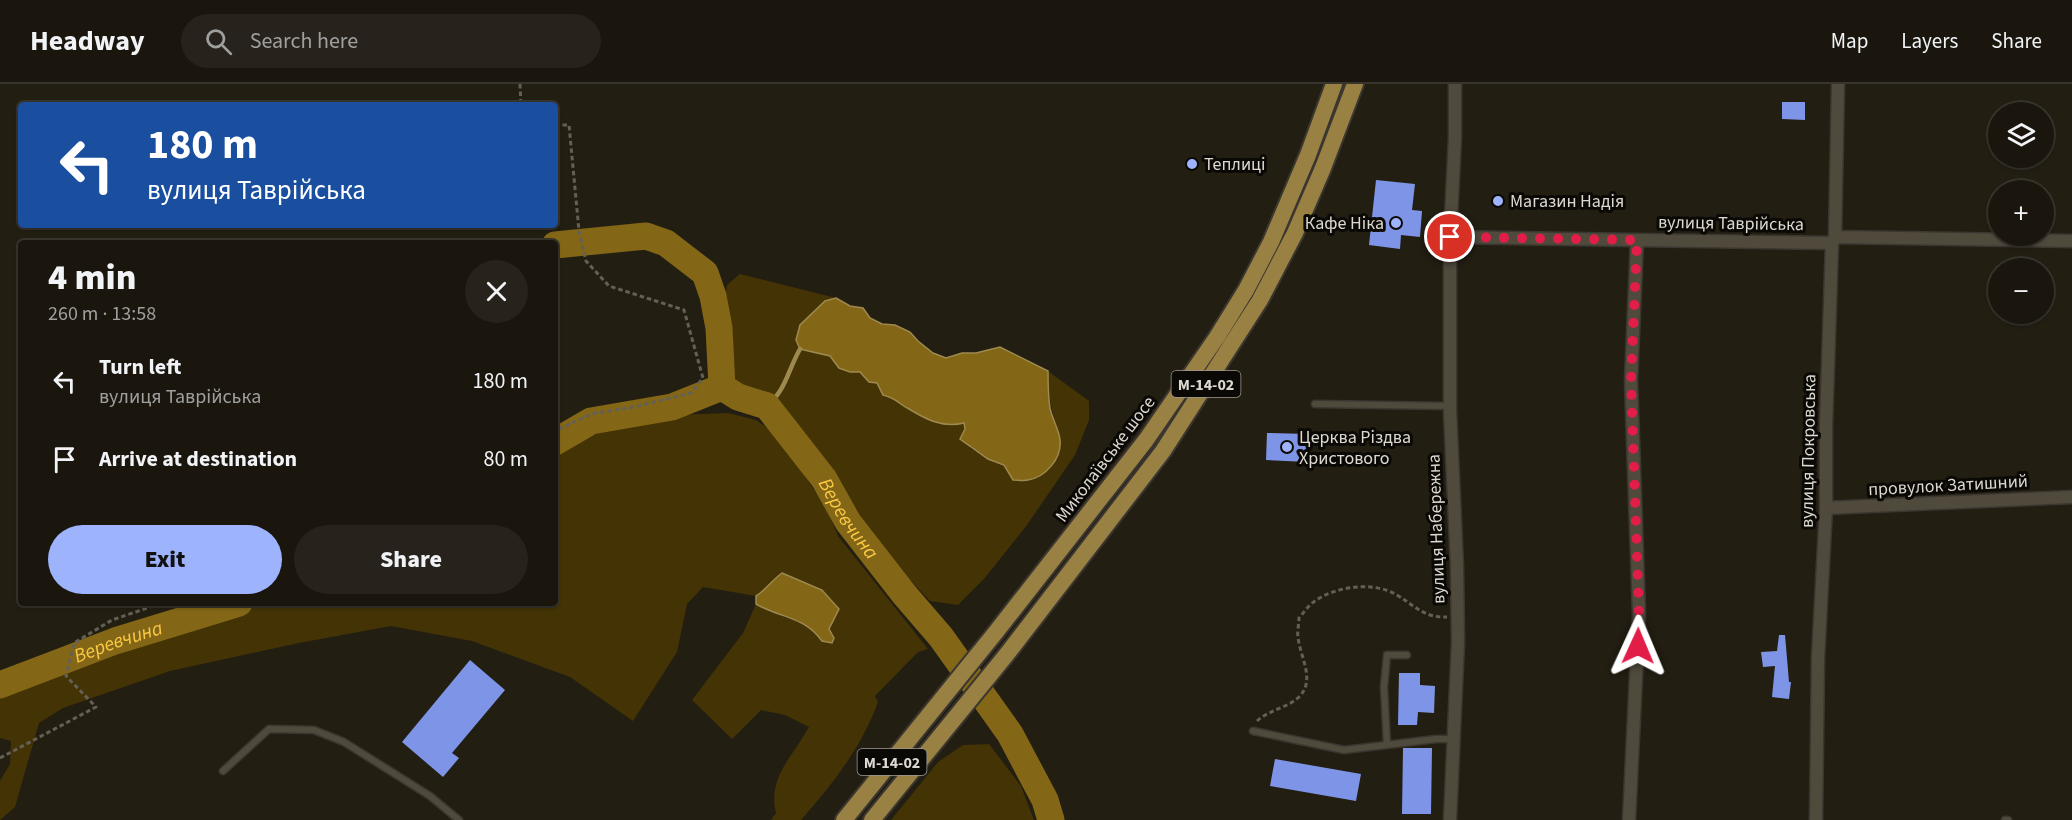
<!DOCTYPE html>
<html lang="en">
<head>
<meta charset="utf-8">
<style>
  :root { --surface:#1a160e; --page:#27231c; --text:#f1f3f6; --muted:#9f9f9e; --line:#38352e; --accent:#9db4fd }
  body { margin:0; font-family:"Source Sans 3",sans-serif; background:var(--page); color:var(--text); height:100vh; display:flex; flex-direction:column; font-size:22px; white-space:nowrap }
  * { box-sizing:border-box; margin:0 }
  p { font-size:20px; color:var(--muted) }
  .icon { flex:none; width:33px; height:33px; fill:none; stroke:currentColor; stroke-width:2; stroke-linecap:round; stroke-linejoin:round }
  .map { position:relative; flex:1; overflow:hidden }
  .panel { position:absolute; left:18px; top:156px; width:540px; height:366px; display:flex; flex-direction:column; background:var(--surface); border-radius:6px; box-shadow:0 2px 4px #0004,0 0 0 2px var(--line) }
  .panel>* { flex:none }
  .top-card { position:absolute; left:18px; top:18px; width:540px; height:126px; border-radius:6px; box-shadow:0 2px 4px #0004,0 0 0 2px var(--line); background:#1a4fa0; color:#fff; overflow:hidden }
  .fabs { position:absolute; left:1988px; top:18px; display:grid; gap:12px }
  .fabs a { display:grid; place-items:center; width:66px; height:66px; border-radius:50%; background:var(--surface); box-shadow:0 2px 4px #0004,0 0 0 2px var(--line); font-size:30px }
  .pin { position:absolute; display:grid; place-items:center; width:51px; height:51px; color:#fff; margin:-26px; border:3px solid #fff; border-radius:50%; box-shadow:0 2px 6px #0007 }
  .me { position:absolute; width:66px; margin:-33px; rotate:1deg; stroke-linejoin:round; filter:drop-shadow(0 0 4px #0008) }
  .turn { display:flex; align-items:center; gap:21px; height:126px; padding:0 30px; font-size:27px }
  .turn .icon { width:78px; height:78px; stroke-width:2.5 }
  .turn b { display:block; font-size:42px; line-height:51px }
  .round { display:grid; place-items:center; flex:none; width:63px; height:63px; border-radius:32px; background:var(--page) }
  .overview { display:flex; align-items:center; justify-content:space-between; height:102px; padding:0 30px }
  h1 { font-size:36px; font-weight:800; line-height:45px }
  .primary-button { display:flex; gap:12px; margin-top:auto; padding:12px 30px }
  .primary-button a { flex:1; height:69px; border-radius:36px; background:var(--accent); color:#111; font-size:24px; font-weight:800; line-height:69px; text-align:center }
  .primary-button a+a { background:var(--page); color:var(--text) }
  ul { padding:0; list-style:none }
  li { display:flex; align-items:center; gap:18px; height:78px; padding:0 30px }
  li div { flex:1 }
  li b { display:block; font-size:22px }
  li em { font-style:normal }
  header { display:flex; align-items:center; gap:36px; box-sizing:border-box; height:84px; padding:0 30px; background:var(--surface); border-bottom:2px solid var(--line) }
  header strong { font-size:28px }
  nav { display:flex; gap:33px; margin-inline-start:auto; font-size:21px }
  .search { width:420px; height:54px; background:var(--page); display:flex; align-items:center; gap:15px; box-sizing:border-box; padding:0 21px; border-radius:33px; color:var(--muted); font-size:22px }
  .map>svg:first-child { display:block }
  .green { fill:#433305 }
  .water { fill:#836717; stroke:#9e894f; stroke-width:1.5 }
  .lines { fill:none; stroke-linecap:round; stroke-linejoin:round }
  .stream { stroke:#9e894f; stroke-width:4.5 }
  .river { stroke:#836717; stroke-width:27 }
  .building { fill:#7e95e7 }
  .service-casing { stroke:#3b362f; stroke-width:9 }
  .minor-casing { stroke:#3b362f; stroke-width:15 }
  .primary-casing { stroke:#3b362f; stroke-width:20 }
  .path { stroke:#656055; stroke-width:3; stroke-dasharray:4.5 3; stroke-linecap:butt }
  .service { stroke:#504a3d; stroke-width:6 }
  .minor { stroke:#504a3d; stroke-width:12 }
  .primary { stroke:#998144; stroke-width:16 }
  .route { stroke:#e11d48; stroke-width:10; stroke-dasharray:0 18 }
  .poi-dot { fill:#9db4fd; stroke:#0b0905; stroke-width:2 }
  .labels { text-anchor:middle; stroke-width:6; stroke-linejoin:round; paint-order:stroke }
  .shield { fill:#0b0905; stroke:#9e9b94; stroke-width:1.5 }
  .shield-label { font-size:16px; font-weight:bold; fill:#ddd9d1 }
  .poi-label { font-size:18px; fill:#ddd9d1; stroke:#0b0905; text-anchor:start }
  .street-label { font-size:18px; fill:#ddd9d1; stroke:#0b0905 }
  .water-label { font-size:20px; font-style:italic; fill:#fac843; stroke:#0b0905 }
</style>
</head>
<body>
<header>
<strong>Headway</strong>
<div class="search"><svg class="icon" aria-label="search" viewBox="0 0 24 24"><circle cx="10" cy="10" r="6"/><path d="M15 15l6 6"/></svg>Search here</div>
<nav><a>Map</a><a>Layers</a><a>Share</a></nav>
</header>
<div class="map">
<svg width="2072" height="736" viewBox="0 0 2072 736">
  <rect width="100%" height="100%" fill="#231e12"/>
  <path class="green" d="M740,190l96,24 -11,3 -25,24 40,43 10,4h10l9,10 8,1 6,12c13,4 15,8 26,14 18,11 35,20 55,14l6,25 18,11 16,6 56,-24c-7,-27 -12,-42 -12,-70l41,30v19l-14,35 -48,70 -43,54 -26,26 -28,-4 -58,-61 -69,-106 -19,-24 -18,-12 -18,-2 -13,-7 -5,-9 -7,-67 4,-28z
    M728,329l28,7 21,15 50,74 11,27 90,113 -10,3 -43,44 3,6c-16,45 -46,83 -77,118h-30l5,-7c-9,-35 17,-57 33,-86l-24,-12 -24,-5 -29,29 -40,-39 51,-67 13,-29 30,14 13,3 13,7 10,13 10,-16 -57,-47 -10,13 -9,5 -53,-9 -16,17 -10,48 -44,69 -63,-44 -98,-36 -81,-15 -92,17 -129,28 -107,37 -24,15 -24,84 -15,13v-39l10,-17 1,-23 -11,-3v-58l76,-32 166,-45h313v-166l119,-22z
    M989,660l32,42 13,34h-143l47,-58 25,-17z"/>
  <path class="water" d="M836,214l14,8 13,2 7,10 12,6 13,1 15,7 8,9 15,12 13,5 16,-5h14l24,-6 48,24c0,12 0,24 2,37 2,11 9,21 10,32 2,18 -14,37 -32,40 -5,1 -10,0 -15,0l-9,-15 -16,-6 -28,-20 5,-10 -1,-6c-21,5 -37,-3 -55,-14 -12,-6 -11,-10 -26,-14l-6,-12 -8,-1 -9,-10h-10l-11,-4 -9,-12 -30,-7 -4,-9 4,-15 25,-24z
    M782,489l40,17 17,19 -10,20 5,9 -2,5 -10,-2c-18,-25 -40,-22 -66,-37v-8c10,-6 16,-16 26,-23z"/>
  <g class="lines">
    <path class="stream" d="M767,322c19,-16 21,-36 33,-57"/>
    <g class="river">
      <path d="M555,161l91,-9 20,7 39,30 8,23 6,32 3,59"/>
      <path id="s1" d="M555,358l36,-21 81,-14 50,-20 16,10 29,9 57,73 24,43 56,72 37,43 69,97 35,66 6,20"/>
      <path id="s2" d="M0,601l115,-44 124,-38"/>
    </g>
  </g>
  <path class="building" d="M1782,18h23v18l-23,-1z
    M1376,96l39,4 -3,26 10,1 -2,26 -19,-2 -1,14 -31,-4z
    M1267,349l41,1 -1,28 -41,-2z
    M1779,551h6l4,47h2l-2,17 -17,-2 3,-31 -12,1 -2,-15 16,-1z
    M470,576l35,30 -53,63 7,5 -16,19 -41,-35z
    M1399,589h21v12l15,1 -1,27 -16,-1 -1,13h-19z
    M1403,664h29l-1,66h-29z
    M1275,675l86,15 -5,27 -86,-15z"/>
  <g class="lines">
    <defs>
      <path id="service" d="M1315,320l135,2
        M1253,647l91,19 92,-11h16
        M1387,661l-3,-58 3,-32h20
        M223,687l46,-42 45,1 30,12 86,54 29,24
        M2005,736h3"/>
      <path id="minor" d="M1450,153l382,6
        M1835,153l237,4
        M1826,424l246,-11
        M1450,736l8,-178 -1,-76 -7,-155v-174l5,-99v-54
        M1629,736l10,-206 -8,-233 6,-141
        M1816,736l2,-162 8,-150v-82l6,-183 3,-6 3,-153"/>
      <path id="primary" d="M844,736l152,-188 150,-192 71,-103 29,-47 25,-48 37,-87 26,-71
        M872,736l135,-166 156,-203 97,-151 35,-67 28,-65 32,-84"/>
    </defs>
    <use href="#service" class="service-casing"/>
    <use href="#minor" class="minor-casing"/>
    <use href="#primary" class="primary-casing"/>
    <path class="path" d="M520,0l1,21
      M555,41h14l10,106 7,30 23,25 75,24 19,68 -12,15 -57,14 -43,7 -36,17
      M1257,637c12,-11 30,-13 42,-24 17,-17 1,-40 -1,-60 -1,-6 1,-13 1,-19 5,-6 10,-13 16,-17 21,-15 59,-20 82,-6 18,11 27,23 50,22
      M0,674l96,-51 -30,-31 8,-33 38,-23 50,-17"/>
    <use href="#service" class="service"/>
    <use href="#minor" class="minor"/>
    <use href="#primary" class="primary"/>
  </g>
  <g class="lines">
    <path class="route" d="M1450,153l187,3 -6,141 8,233 -1,32"/>
  </g>
  <g class="poi-dot">
    <circle cx="1192" cy="80" r="6"/>
    <circle cx="1498" cy="117" r="6"/>
    <circle cx="1396" cy="139" r="6"/>
    <circle cx="1287" cy="363" r="6"/>
  </g>
  <g class="labels">
    <g class="shield">
      <rect x="1171.5" y="287" width="69" height="26" rx="4.5"/>
      <rect x="857.5" y="665" width="69" height="26" rx="4.5"/>
    </g>
    <g class="shield-label">
      <text x="1206" y="306">М-14-02</text>
      <text x="892" y="684">М-14-02</text>
    </g>
    <g class="poi-label">
      <text x="1204" y="86">Теплиці</text>
      <text x="1510" y="123">Магазин Надія</text>
      <text x="1384" y="145" text-anchor="end">Кафе Ніка</text>
      <text x="1299" y="359">Церква Різдва<tspan x="1299" dy="21">Христового</tspan></text>
    </g>
    <g class="street-label">
      <text transform="translate(1731 139) rotate(1)" y="6">вулиця Таврійська</text>
      <text transform="translate(1808 367) rotate(-89)" y="6">вулиця Покровська</text>
      <text transform="translate(1105 375) rotate(-53)" y="6">Миколаївське шосе</text>
      <text transform="translate(1948 401) rotate(-3)" y="6">провулок Затишний</text>
      <text transform="translate(1436 445) rotate(-92)" y="6">вулиця Набережна</text>
    </g>
    <g class="water-label">
      <text dy="7" stroke="none"><textPath href="#s1" startOffset="366">Веревчина</textPath></text>
      <text dy="7" stroke="none"><textPath href="#s2" startOffset="126">Веревчина</textPath></text>
    </g>
  </g>
</svg>
<div class="fabs">
<a><svg class="icon" aria-label="layers" viewBox="0 0 24 24"><path d="M12 4l9 5-9 5-9-5zM3 14l9 5 9-5"/></svg></a>
<a>+</a>
<a>−</a>
</div>
<div class="pin" style="left:1450px;top:153px;background:#d93025"><svg class="icon" aria-label="arrive" viewBox="0 0 24 24"><path d="M6 21V4h12l-3 4 3 4H6"/></svg></div>
<svg class="me" style="left:1638px;top:562px" viewBox="-20 -20 40 40"><path d="M0-17L14 15 0 8-14 15z" fill="#e11d48" stroke="#fff" stroke-width="4"/></svg>
<div class="top-card">
<div class="turn"><svg class="icon" aria-label="left" viewBox="0 0 24 24"><path d="M17 20v-9H6M10 6l-5 5 5 5"/></svg><div><b>180 m</b>вулиця Таврійська</div></div>
</div>
<section class="panel">
<div class="overview"><div><h1>4 min</h1><p>260 m · 13:58</p></div><a class="round"><svg class="icon" aria-label="close" viewBox="0 0 24 24"><path d="M6 6l12 12M18 6L6 18"/></svg></a></div>
<ul>
<li><svg class="icon" aria-label="left" viewBox="0 0 24 24"><path d="M17 20v-9H6M10 6l-5 5 5 5"/></svg><div><b>Turn left</b><p>вулиця Таврійська</p></div><em>180 m</em></li>
<li><svg class="icon" aria-label="arrive" viewBox="0 0 24 24"><path d="M6 21V4h12l-3 4 3 4H6"/></svg><div><b>Arrive at destination</b></div><em>80 m</em></li>
</ul>
<div class="primary-button"><a>Exit</a><a>Share</a></div>
</section>
</div>
</body>
</html>
